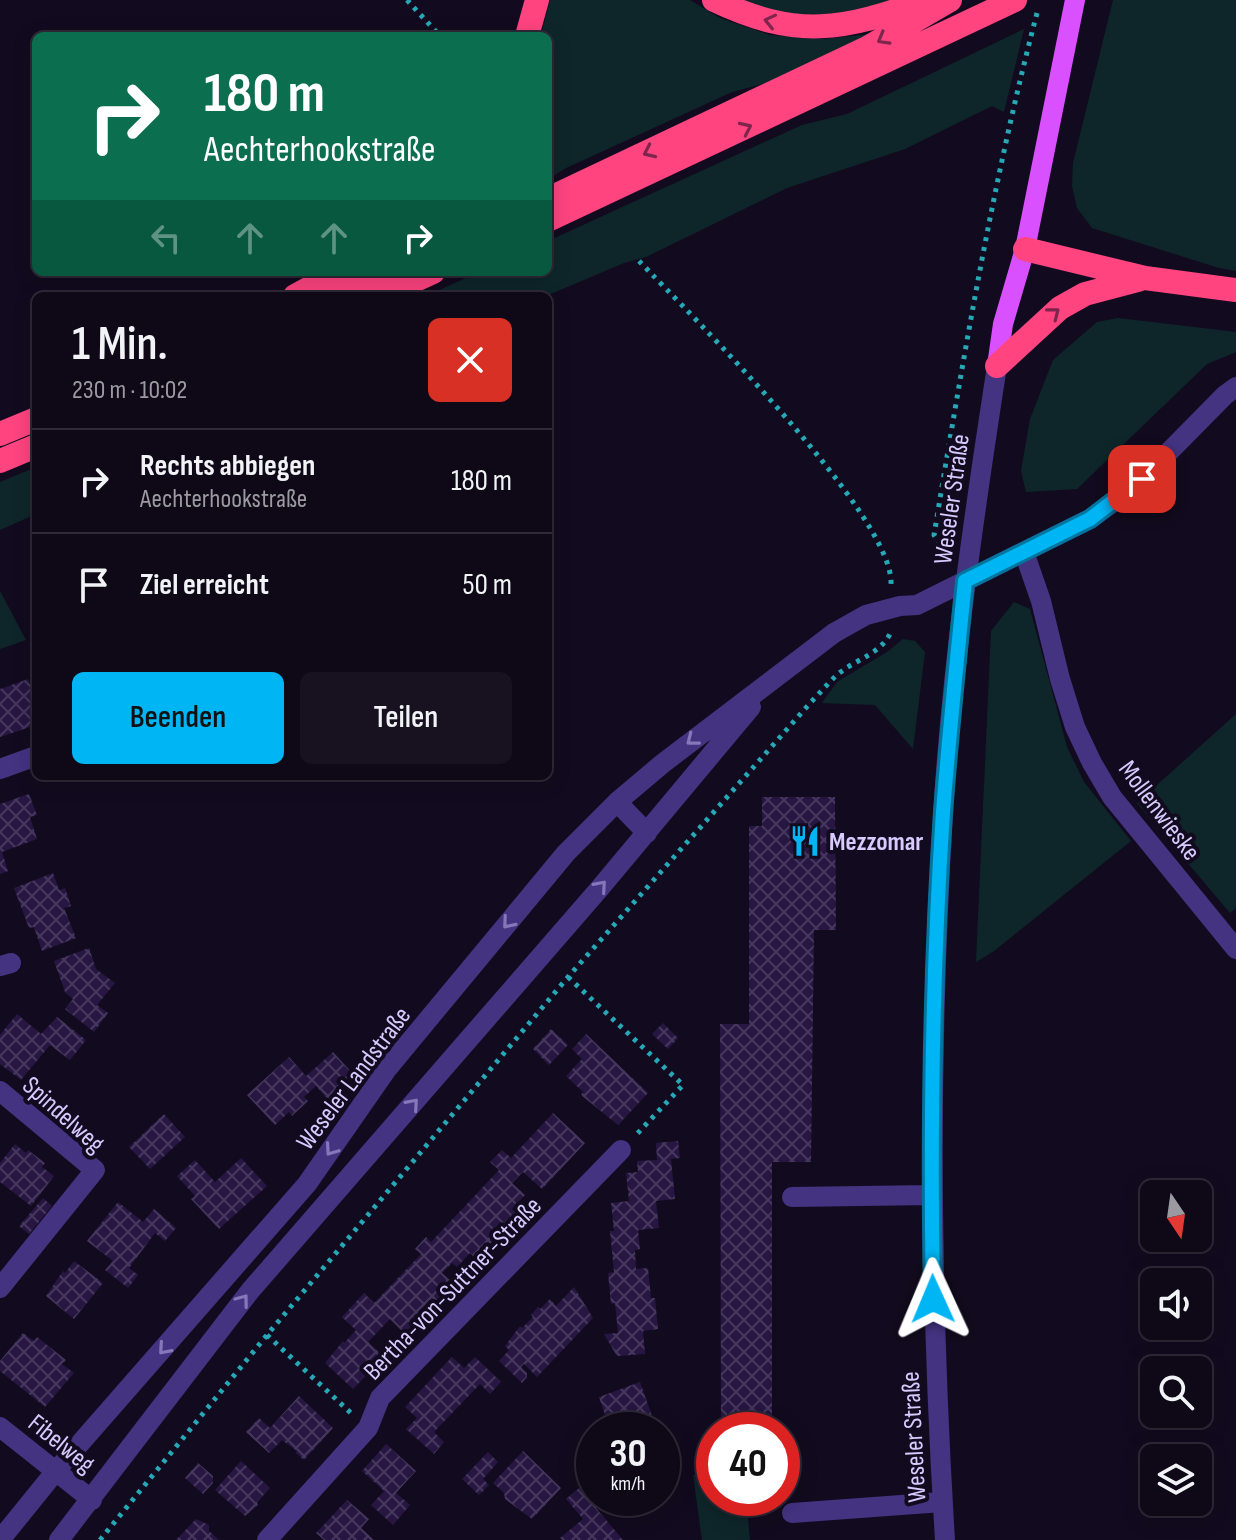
<!DOCTYPE html>
<html lang="de">
<head>
<meta charset="utf-8">
<style>
  :root { --surface:#0e0817; --page:#171120; --text:#f1f3f6; --muted:#9b9aa1; --line:#2e2936; --accent:#00b5f4 }
  body { margin:0; font-family:"Sofia Sans Condensed",sans-serif; background:var(--page); color:var(--text); height:100vh; display:flex; flex-direction:column; font-size:30px; white-space:nowrap }
  * { box-sizing:border-box; margin:0 }
  p { font-size:26px; color:var(--muted) }
  .icon { flex:none; width:44px; height:44px; fill:none; stroke:currentColor; stroke-width:2; stroke-linecap:round; stroke-linejoin:round }
  .map { position:relative; flex:1; overflow:hidden }
  .panel { position:absolute; left:32px; top:292px; width:520px; height:488px; display:flex; flex-direction:column; background:var(--surface); border-radius:12px; box-shadow:0 4px 20px #0003,0 0 0 2px var(--line) }
  .panel>* { flex:none }
  .top-card { position:absolute; left:32px; top:32px; width:520px; height:244px; border-radius:12px; box-shadow:0 4px 20px #0003,0 0 0 2px var(--line); background:#0b6e4f; color:#fff; overflow:hidden }
  .needle { width:52px; rotate:167deg }
  .buttons { position:absolute; left:1140px; top:1180px; display:grid; gap:16px }
  .buttons a { display:grid; place-items:center; width:72px; height:72px; border-radius:12px; background:var(--surface); box-shadow:0 4px 20px #0003,0 0 0 2px var(--line); font-size:40px }
  .speed { position:absolute; left:576px; top:1412px; display:flex; gap:16px; font-size:40px; font-weight:700; text-align:center }
  .speed>* { display:grid; place-content:center; width:104px; height:104px; border-radius:50%; background:var(--surface); box-shadow:0 4px 20px #0003,0 0 0 2px var(--line); line-height:1 }
  .speed small { font-size:20px; font-weight:400 }
  .speed .limit { border:12px solid #d22; background:#fff; color:#111 }
  .pin { position:absolute; display:grid; place-items:center; width:68px; height:68px; color:#fff; margin:-34px; border-radius:16px; box-shadow:0 4px 12px #0006 }
  .me { position:absolute; width:88px; margin:-44px; rotate:359deg; stroke-linejoin:round; filter:drop-shadow(0 0 6px #0008) }
  .turn { display:flex; align-items:center; gap:28px; height:168px; padding:0 40px; font-size:36px }
  .turn .icon { width:104px; height:104px; stroke-width:2.5 }
  .turn b { display:block; font-size:56px; line-height:68px }
  .lanes { display:flex; align-items:center; height:76px; padding:0 40px; background:#0003; justify-content:center; gap:40px; direction:ltr }
  .lanes .off { opacity:.35 }
  .round { display:grid; place-items:center; flex:none; width:84px; height:84px; border-radius:12px; background:var(--page) }
  .overview { display:flex; align-items:center; justify-content:space-between; height:136px; padding:0 40px }
  h1 { font-size:48px; font-weight:600; line-height:60px }
  .action { display:flex; gap:16px; margin-top:auto; padding:16px 40px }
  .action a { flex:1; height:92px; border-radius:12px; background:var(--accent); color:#111; font-size:32px; font-weight:600; line-height:92px; text-align:center }
  .action a+a { background:var(--page); color:var(--text) }
  ul { padding:0; list-style:none }
  li { display:flex; align-items:center; gap:24px; height:104px; padding:0 40px; border-top:2px solid var(--line) }
  li div { flex:1 }
  li b { display:block; font-size:30px }
  li em { font-style:normal }
  .map>svg:first-child { display:block }
  .grass { fill:#0e262a }
  .building { fill:url(#building-cross-hatch) }
  .lines { fill:none; stroke-linecap:round; stroke-linejoin:round }
  .path { stroke:#26a8b6; stroke-width:5; stroke-dasharray:4 6; stroke-linecap:butt }
  .minor { stroke:#433381; stroke-width:20 }
  .major { stroke:#d950ff; stroke-width:20 }
  .highway { stroke:#ff4480; stroke-width:24 }
  .oneway { stroke:#7d254b }
  .oneway2 { stroke:#8676ba }
  .route-casing { stroke:#00769f; stroke-width:20 }
  .route { stroke:#00b5f4; stroke-width:14 }
  .labels { text-anchor:middle; stroke-width:8; stroke-linejoin:round; paint-order:stroke }
  .street-label { font-size:26px; fill:#d8c9ff; stroke:#120b1f }
  .poi-label { font-size:26px; font-weight:bold; fill:#d8c9ff; stroke:#120b1f; text-anchor:start }
</style>
</head>
<body>
<div class="map">
<svg width="1236" height="1540" viewBox="0 0 1236 1540">
  <defs>
    <pattern id="building-cross-hatch" width="8" height="8" patternUnits="userSpaceOnUse" patternTransform="scale(2)"><rect width="8" height="8" fill="#261641"/><path d="M0 0l8 8M0 8l8-8" fill="none" stroke="#45375e"/></pattern>
  </defs>
  <rect width="100%" height="100%" fill="#120b1f"/>
  <path class="grass" d="M550,0h140l30,18 50,17 53,4 49,-5 -98,47 -42,11 -168,77 -16,11v-144h-7z
    M742,0h160c-54,15 -107,24 -160,0z
    M1113,0h123v271l-17,-3 -127,-40 -15,-20 -5,-22 1,-23z
    M1024,29l-20,83 -12,-6 -87,43 -118,39 -141,69 -22,6 -78,33h-120l53,-24h69v-31l254,-116 45,-11z
    M1118,318l118,14v20l-29,12 -130,125 -51,3 -5,-21 9,-52 23,-59 44,-38z
    M36,467v47l-36,16v-48z
    M0,591l26,49 -26,9z
    M1014,602l16,7 37,138 17,35 47,59 -137,110 -18,11 15,-331z
    M903,639l12,2 10,11 -12,97 -38,-44 -53,-2 15,-21 50,-30z
    M1236,714v194l-6,5 -93,-110z
    M693,1475h21v23h32l4,42h-48z"/>
  <path class="building" d="M28,679l8,23v23l-36,12v-48z
    M29,794l8,21 -7,2 7,22 -35,13 6,19 -8,3v-70z
    M762,797h73l1,133h-22l-3,232h-39v268h-51l-1,-406h29v-198h13z
    M53,873l6,17 6,-2 6,18 -7,2 12,30 -34,13 -8,-24 -5,1 -15,-40z
    M89,948l7,21 19,14 -18,22 11,8 -14,19 -29,-23 8,-10 -8,-7 -11,-31z
    M17,1014l24,20 16,-17 29,23 -16,20 -20,-15 -29,35 -21,-16v-29z
    M663,1023l15,15 -10,11 -16,-15z
    M551,1029l17,16 -19,20 -16,-16z
    M586,1034l62,59 -30,32 -37,-30 2,-3 -17,-16 16,-17 -10,-10z
    M333,1052l24,26 -27,24 -14,-16 -12,11 4,4 -16,15 -3,-4 -14,13 -28,-30 42,-38 17,19z
    M553,1113l32,30 -43,46 -19,-17 -11,11 13,12 -13,14 6,5 -42,45 -6,-6 -13,14 -5,-4 -10,10 11,10 -48,51 -15,-15 -22,23 16,15 -31,32 -28,-26 18,-22 1,2 12,-13 -14,-13 22,-24 10,10 47,-49 -6,-5 11,-12 5,5 68,-72 -9,-8 12,-12 9,8z
    M164,1114l21,23 -35,32 -21,-22z
    M678,1141l2,17 -9,1 4,40 -19,2 3,27 -21,2 2,19 -5,1 1,19 12,-1 3,30h4l3,31 -15,2 2,23 -28,2 -13,-22 14,-1 -3,-30 -4,1 -3,-31 6,-1 -4,-41h4l-3,-28 18,-2 -3,-28 12,-1 -1,-11 20,-1 -1,-17z
    M15,1144l11,9 2,-3 17,13 -3,4 12,9 -23,30 -31,-24v-19z
    M241,1158l26,28 -48,43 -28,-30 4,-3 -18,-20 18,-16 20,22z
    M43,1198l9,8 -23,28 -10,-8z
    M118,1202l25,20 11,-13 22,19 -11,13 -10,-8 -26,35 9,7 -10,13 -23,-18 8,-9 -26,-20z
    M74,1261l29,22 -29,36 -28,-23 17,-25 2,2z
    M574,1287l19,31 -56,59 -13,-13 -3,3 6,6v4l-5,6 -23,-22 10,-11 -4,-4 15,-20 2,2 11,-11 -2,-2 7,-8 2,2 10,-10 6,7z
    M23,1333l11,8 3,-4 29,23 -4,4 12,9 -29,34 -45,-36v-10z
    M452,1357l12,11 11,-11 26,25 -11,12 -10,-10 -46,48 10,10 -10,12 -28,-25 11,-11 -12,-11z
    M640,1382l17,48h-47l-11,-33z
    M299,1396l34,32 -29,32 -8,-7 1,-2 -15,-11 -13,13 -23,-21 13,-14 11,10z
    M386,1444l30,27 -20,22 14,12 -17,20 -22,-20 13,-14 -22,-20z
    M523,1451l38,37 -29,31 -27,-20 -1,-6 -11,-10z
    M488,1452l10,10 -15,17 6,6 -10,10 -17,-16z
    M241,1461l29,27 -13,14 1,3 -13,11 -30,-26z
    M198,1463l15,13v7l-10,11 -18,-16z
    M594,1475v23h15l-13,10 27,32h-61l-2,-2 23,-19 -17,-20z
    M347,1500l22,19 -8,9 13,12h-50l-8,-7z
    M196,1519l13,6v6l10,9h-43z"/>
  <g class="lines">
    <path class="path" d="M407,0l33,36
      M639,261c52,54 255,255 252,323
      M946,553l-12,-18c29,-175 58,-351 103,-522
      M568,977l115,108 -47,50
      M267,1335l85,79
      M100,1540l167,-205 301,-358 243,-275c9,-9 17,-19 27,-28 18,-15 46,-21 54,-45"/>
    <path class="minor" d="M1024,552l17,49 19,78 15,48 17,36 20,34 124,152
      M0,769l36,-13
      M617,802l30,31
      M0,966l11,-3
      M0,1091l95,79 -95,118
      M792,1197l139,-2
      M0,1427l92,73
      M792,1513l150,-11
      M0,1540l55,-68 252,-288 80,-115 179,-216 51,-51 45,-38 172,-131 32,-18 34,-9 17,-1 173,-86 36,-26 31,-29 68,-69 11,-8
      M59,1540l191,-249 350,-403 151,-181
      M267,1540l101,-112 12,-30 241,-248
      M945,1540c-15,-242 -17,-483 -2,-725 9,-150 31,-300 54,-449"/>
    <path class="major" d="M997,366l6,-42 22,-75 50,-249"/>
    <path class="highway" d="M714,0c84,40 129,30 213,0
      M527,36l10,-36
      M548,199l321,-152 81,-47
      M548,220l467,-220
      M1025,249l120,29 91,12
      M295,296l44,-24
      M334,296l53,-24
      M380,296l53,-24
      M997,366l63,-58 25,-14 53,-14
      M0,434l36,-15
      M0,461l36,-15"/>
  </g>
  <defs><path id="oneway-chevron" d="M-2-3.5L2.5 0L-2 3.5" fill="none" stroke-width="1.6" stroke-linecap="round" stroke-linejoin="round" transform="scale(2)"/></defs>
  <g class="oneway">
    <use href="#oneway-chevron" transform="translate(770 21) rotate(-167)"/>
    <use href="#oneway-chevron" transform="translate(883 39) rotate(150)"/>
    <use href="#oneway-chevron" transform="translate(746 128) rotate(-25)"/>
    <use href="#oneway-chevron" transform="translate(649 152) rotate(155)"/>
    <use href="#oneway-chevron" transform="translate(1054 313) rotate(-38)"/>
  </g>
  <g class="oneway2">
    <use href="#oneway-chevron" transform="translate(692 740) rotate(142)"/>
    <use href="#oneway-chevron" transform="translate(601 886) rotate(-49)"/>
    <use href="#oneway-chevron" transform="translate(508 923) rotate(130)"/>
    <use href="#oneway-chevron" transform="translate(413 1104) rotate(-49)"/>
    <use href="#oneway-chevron" transform="translate(331 1150) rotate(125)"/>
    <use href="#oneway-chevron" transform="translate(243 1300) rotate(-53)"/>
    <use href="#oneway-chevron" transform="translate(164 1349) rotate(131)"/>
  </g>
  <g class="lines">
    <defs>
      <path id="route" d="M933,1299c-3,-163 -1,-325 10,-487 6,-77 14,-154 22,-231l125,-62 52,-40"/>
    </defs>
    <use href="#route" class="route-casing"/>
    <use href="#route" class="route"/>
  </g>
  <defs>
    <symbol id="restaurant-bare" viewBox="-9 -9 18 18"><path d="M-5-6h1v4h1v-4h1v4h1v-4h1v5L-1.5 .5V6h-2V.5L-5-1ZM5-6V6H3V1.5H1.5Q1.5-4 5-6Z" fill="#00b5f4" stroke="#120b1f" stroke-width="2.5" paint-order="stroke"/></symbol>
  </defs>
  <g fill-rule="evenodd">
    <use href="#restaurant-bare" x="783" y="819" width="44" height="44"/>
  </g>
  <g class="labels">
    <g class="street-label">
      <text transform="translate(951 499) rotate(-82)" y="9">Weseler Straße</text>
      <text transform="translate(1160 810) rotate(53)" y="9">Mollenwieske</text>
      <text transform="translate(353 1078) rotate(-53)" y="9">Weseler Landstraße</text>
      <text transform="translate(64 1114) rotate(42)" y="9">Spindelweg</text>
      <text transform="translate(452 1288) rotate(-46)" y="9">Bertha-von-Suttner-Straße</text>
      <text transform="translate(913 1437) rotate(-93)" y="9">Weseler Straße</text>
      <text transform="translate(62 1443) rotate(39)" y="9">Fibelweg</text>
    </g>
    <g class="poi-label">
      <text x="829" y="850">Mezzomar</text>
    </g>
  </g>
</svg>
<div class="buttons">
<a><svg class="needle" viewBox="-14 -14 28 28"><path d="M0-13l5 13h-10z" fill="#e53935"/><path d="M0 13l5-13h-10z" fill="#9b9aa1"/></svg></a>
<a><svg class="icon" aria-label="sound" viewBox="0 0 24 24"><path d="M4 9h4l5-4v14l-5-4H4zM17 9q2 3 0 6"/></svg></a>
<a><svg class="icon" aria-label="search" viewBox="0 0 24 24"><circle cx="10" cy="10" r="6"/><path d="M15 15l6 6"/></svg></a>
<a><svg class="icon" aria-label="layers" viewBox="0 0 24 24"><path d="M12 4l9 5-9 5-9-5zM3 14l9 5 9-5"/></svg></a>
</div>
<div class="speed"><div>30<small>km/h</small></div><div class="limit">40</div></div>
<div class="pin" style="left:1142px;top:479px;background:#d93025"><svg class="icon" aria-label="arrive" viewBox="0 0 24 24"><path d="M6 21V4h12l-3 4 3 4H6"/></svg></div>
<svg class="me" style="left:933px;top:1299px" viewBox="-20 -20 40 40"><path d="M0-17L14 15 0 8-14 15z" fill="#00b5f4" stroke="#fff" stroke-width="4"/></svg>
<div class="top-card">
<div class="turn"><svg class="icon" aria-label="right" viewBox="0 0 24 24"><path d="M7 20v-9h11M14 6l5 5-5 5"/></svg><div><b>180 m</b>Aechterhookstraße</div></div>
<div class="lanes"><svg class="icon off" aria-label="left" viewBox="0 0 24 24"><path d="M17 20v-9H6M10 6l-5 5 5 5"/></svg><svg class="icon off" aria-label="ahead" viewBox="0 0 24 24"><path d="M12 20V5M6 11l6-6 6 6"/></svg><svg class="icon off" aria-label="ahead" viewBox="0 0 24 24"><path d="M12 20V5M6 11l6-6 6 6"/></svg><svg class="icon" aria-label="right" viewBox="0 0 24 24"><path d="M7 20v-9h11M14 6l5 5-5 5"/></svg></div>
</div>
<section class="panel">
<div class="overview"><div><h1>1 Min.</h1><p>230 m · 10:02</p></div><a class="round" style="background:#d93025;color:#fff"><svg class="icon" aria-label="close" viewBox="0 0 24 24"><path d="M6 6l12 12M18 6L6 18"/></svg></a></div>
<ul>
<li><svg class="icon" aria-label="right" viewBox="0 0 24 24"><path d="M7 20v-9h11M14 6l5 5-5 5"/></svg><div><b>Rechts abbiegen</b><p>Aechterhookstraße</p></div><em>180 m</em></li>
<li><svg class="icon" aria-label="arrive" viewBox="0 0 24 24"><path d="M6 21V4h12l-3 4 3 4H6"/></svg><div><b>Ziel erreicht</b></div><em>50 m</em></li>
</ul>
<div class="action"><a>Beenden</a><a>Teilen</a></div>
</section>
</div>
</body>
</html>
